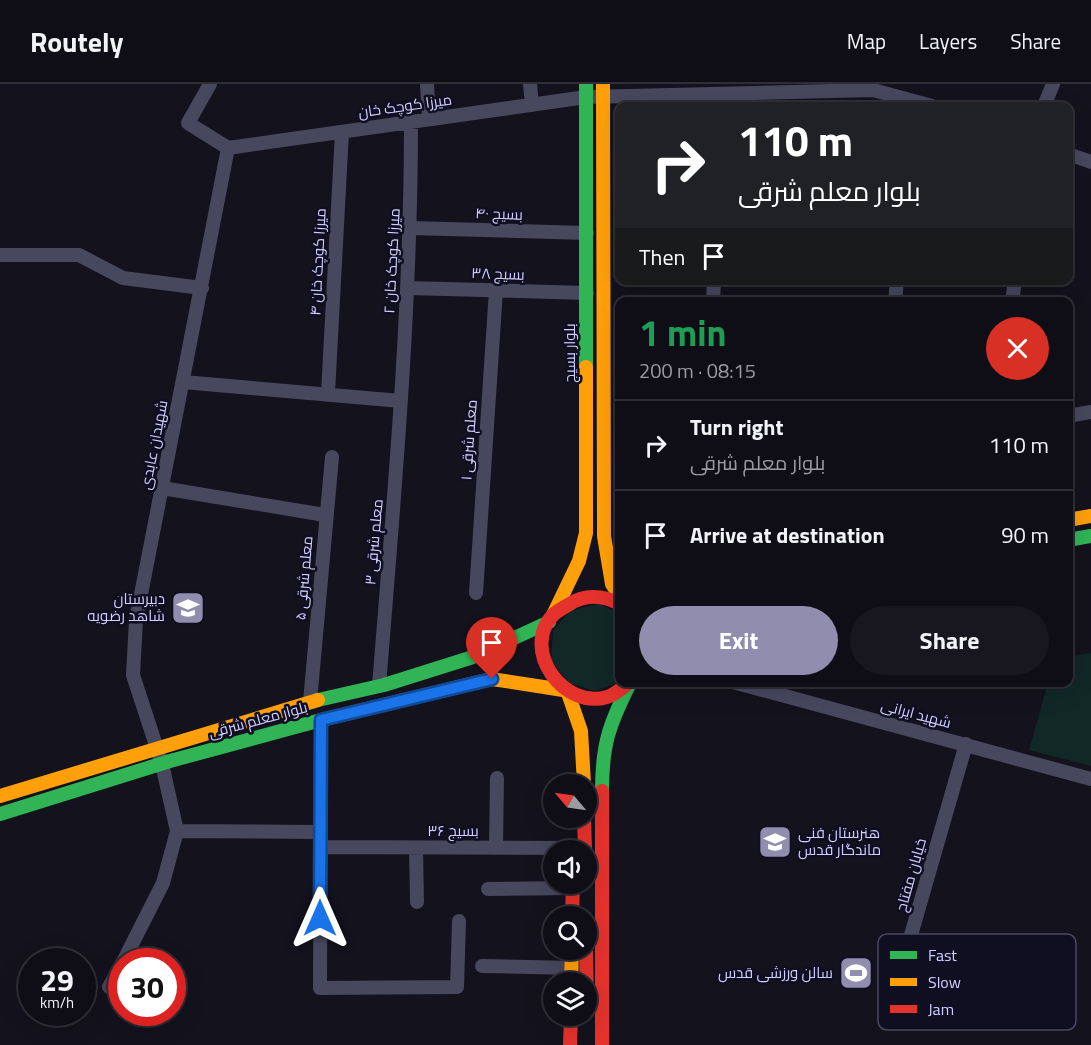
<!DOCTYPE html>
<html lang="en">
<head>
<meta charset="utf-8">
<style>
  :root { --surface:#0f0e16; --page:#18171f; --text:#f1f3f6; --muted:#9b9ca1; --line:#2f2e35; --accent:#908daf }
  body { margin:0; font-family:"Titillium Web",Cairo,sans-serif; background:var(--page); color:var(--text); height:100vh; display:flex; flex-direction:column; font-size:22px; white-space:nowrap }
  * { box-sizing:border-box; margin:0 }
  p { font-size:20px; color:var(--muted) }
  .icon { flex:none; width:33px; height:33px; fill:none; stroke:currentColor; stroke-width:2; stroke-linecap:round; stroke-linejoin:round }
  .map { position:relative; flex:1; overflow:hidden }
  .drawer { position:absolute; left:615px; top:213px; width:458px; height:390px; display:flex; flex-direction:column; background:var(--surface); border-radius:12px; box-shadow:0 6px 24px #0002,0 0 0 2px var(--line) }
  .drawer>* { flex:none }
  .guide { position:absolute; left:615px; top:18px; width:458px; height:183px; border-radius:12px; box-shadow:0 6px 24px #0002,0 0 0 2px var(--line); background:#202124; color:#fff; overflow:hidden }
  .needle { width:39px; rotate:299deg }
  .fabs { position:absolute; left:543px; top:690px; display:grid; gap:12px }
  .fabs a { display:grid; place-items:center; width:54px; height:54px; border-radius:50%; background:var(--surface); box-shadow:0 6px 24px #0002,0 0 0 2px var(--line); font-size:30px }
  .speed { position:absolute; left:18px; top:864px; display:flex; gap:12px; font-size:30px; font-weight:700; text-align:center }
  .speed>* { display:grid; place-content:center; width:78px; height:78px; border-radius:50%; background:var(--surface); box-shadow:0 6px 24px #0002,0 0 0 2px var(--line); line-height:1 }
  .speed small { font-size:15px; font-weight:400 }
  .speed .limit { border:9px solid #d22; background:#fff; color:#111 }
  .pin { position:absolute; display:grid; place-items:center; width:51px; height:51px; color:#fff; margin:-62px -26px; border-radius:50% 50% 50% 0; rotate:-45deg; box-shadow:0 0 6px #0007 }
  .pin .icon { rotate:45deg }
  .me { position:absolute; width:66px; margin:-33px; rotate:0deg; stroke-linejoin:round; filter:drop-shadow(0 0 4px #0008) }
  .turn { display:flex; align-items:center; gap:21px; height:126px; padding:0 24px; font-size:27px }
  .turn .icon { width:78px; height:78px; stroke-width:2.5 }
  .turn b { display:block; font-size:42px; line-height:51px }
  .then { display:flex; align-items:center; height:57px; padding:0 24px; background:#0003; gap:12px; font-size:22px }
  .round { display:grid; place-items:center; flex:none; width:63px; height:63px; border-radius:32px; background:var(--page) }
  .head { display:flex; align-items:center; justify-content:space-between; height:102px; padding:0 24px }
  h1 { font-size:36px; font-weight:700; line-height:45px; color:#1e9e55 }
  .action { display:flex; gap:12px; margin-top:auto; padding:12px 24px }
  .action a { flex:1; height:69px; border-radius:36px; background:var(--accent); color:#fff; font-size:24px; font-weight:700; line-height:69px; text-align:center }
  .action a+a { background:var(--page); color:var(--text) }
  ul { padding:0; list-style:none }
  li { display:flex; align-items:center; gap:18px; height:90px; padding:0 24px; border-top:2px solid var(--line) }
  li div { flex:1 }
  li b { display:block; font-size:22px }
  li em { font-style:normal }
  header { display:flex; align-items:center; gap:36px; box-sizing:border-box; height:84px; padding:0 30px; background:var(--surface); border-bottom:2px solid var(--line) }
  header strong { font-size:28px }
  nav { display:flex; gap:33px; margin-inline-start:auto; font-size:21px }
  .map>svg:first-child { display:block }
  .green { fill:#112827 }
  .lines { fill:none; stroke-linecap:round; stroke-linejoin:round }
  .street { stroke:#47475e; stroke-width:14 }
  .fast { stroke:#30b455; stroke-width:14 }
  .slow { stroke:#ff9f0a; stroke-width:14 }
  .jam { stroke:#e5322d; stroke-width:14 }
  .route-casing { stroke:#114b97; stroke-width:15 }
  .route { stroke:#1a73e8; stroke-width:10 }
  .labels { text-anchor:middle; stroke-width:5; stroke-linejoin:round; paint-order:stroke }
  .street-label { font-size:15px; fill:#d2cffe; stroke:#100e21 }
  .poi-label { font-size:15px; fill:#d2cffe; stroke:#100e21; text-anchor:end }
  .key { fill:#100e21; stroke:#4a4863; stroke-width:1.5 }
  .key-label { font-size:16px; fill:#d2cffe }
</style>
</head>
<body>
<header>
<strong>Routely</strong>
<nav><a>Map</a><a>Layers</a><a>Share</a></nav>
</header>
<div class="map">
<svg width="1091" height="961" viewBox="0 0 1091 961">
  <rect width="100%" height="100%" fill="#14121d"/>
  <path class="green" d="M599,520l20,9v69l-24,9 -27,-8 -17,-23 2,-29 18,-21z
    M1091,569v113l-62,-16 19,-67 20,-1v-25z"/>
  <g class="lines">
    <path class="street" d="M210,0l-22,39 40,25
      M427,0l2,35
      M530,0l2,21
      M1044,22l9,-22
      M228,64l358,-51 287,-7 59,16
      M1068,70l23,8
      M411,144l176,5
      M0,171h79l44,23 79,10
      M408,204l179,5
      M713,218l1,-22
      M895,218l2,-22
      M1012,218l3,-22
      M183,298l218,19
      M328,309l14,-261
      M1068,332l23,-4
      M162,404l163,27
      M476,509l20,-303
      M733,598l358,97
      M379,602c15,-188 32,-375 32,-564
      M310,618l22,-245
      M321,636l-1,268 137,-1 2,-66
      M177,747l143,1
      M320,763l265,1
      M416,764l1,54
      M496,764l1,-70
      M488,805l85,-1
      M123,878l40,-79 14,-52 -15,-67 -29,-89 3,-55 92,-472
      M482,882l90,2
      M109,903l13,-24
      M888,931l78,-271"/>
    <path class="fast" d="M586,0v283
      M1068,456l23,-4
      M318,616l66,-15 89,-28 76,-35
      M602,707c0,-46 7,-66 27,-106
      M0,730l170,-53 151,-41 162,-39"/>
    <path class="slow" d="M603,0l1,452 8,48 8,12
      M1068,436l23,-4
      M553,531l26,-54 7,-28v-166
      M483,597l9,-2 71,11
      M568,609l13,38 3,53
      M0,712l318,-96
      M571,898l1,-32"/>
    <path class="jam" d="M620,520c-17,-9 -36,-10 -52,1 -5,3 -11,6 -15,10 -33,35 11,95 54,82 8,-2 16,-10 23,-15
      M602,707v254
      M584,734l1,32
      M572,832l1,-32
      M586,866l1,50
      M570,961l1,-29"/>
  </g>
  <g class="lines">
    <defs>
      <path id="route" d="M320,834l1,-198 171,-41"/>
    </defs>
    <use href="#route" class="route-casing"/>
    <use href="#route" class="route"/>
  </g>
  <defs>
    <symbol id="school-square" viewBox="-11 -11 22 22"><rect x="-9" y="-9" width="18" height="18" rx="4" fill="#908daf" stroke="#100e21"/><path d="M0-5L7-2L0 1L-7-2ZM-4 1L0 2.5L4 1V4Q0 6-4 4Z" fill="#fff"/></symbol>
    <symbol id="stadium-square" viewBox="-11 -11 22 22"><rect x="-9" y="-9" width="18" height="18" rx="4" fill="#908daf" stroke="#100e21"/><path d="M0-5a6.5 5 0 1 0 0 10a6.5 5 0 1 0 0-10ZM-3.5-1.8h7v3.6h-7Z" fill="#fff"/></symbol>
  </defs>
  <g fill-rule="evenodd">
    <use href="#school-square" x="169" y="505" width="38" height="38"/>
    <use href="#school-square" x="756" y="739" width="38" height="38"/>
    <use href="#stadium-square" x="837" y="870" width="38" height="38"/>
  </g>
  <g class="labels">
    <g class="street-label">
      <text transform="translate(405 22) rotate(-8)" y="5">میرزا کوچک خان</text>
      <text transform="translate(499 130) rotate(2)" y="5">بسیج ۴۰</text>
      <text transform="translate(392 177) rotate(-87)" y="5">میرزا کوچک خان ۲</text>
      <text transform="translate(318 178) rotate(-87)" y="5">میرزا کوچک خان ۴</text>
      <text transform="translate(498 190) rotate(2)" y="5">بسیج ۳۸</text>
      <text transform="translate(570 269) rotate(-90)" y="5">بلوار بسیج</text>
      <text transform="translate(469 356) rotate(-86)" y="5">معلم شرقی ۱</text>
      <text transform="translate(154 361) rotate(-79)" y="5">شهیدان عابدی</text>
      <text transform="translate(374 458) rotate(-85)" y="5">معلم شرقی ۳</text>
      <text transform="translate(304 494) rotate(-85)" y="5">معلم شرقی ۵</text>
      <text transform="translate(916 630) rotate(15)" y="5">شهید ایرانی</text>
      <text transform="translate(258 636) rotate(-15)" y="5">بلوار معلم شرقی</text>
      <text x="453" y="752">بسیج ۳۶</text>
      <text transform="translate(911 791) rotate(-74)" y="5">خیابان مفتاح</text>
    </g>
    <g class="poi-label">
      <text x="165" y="520">دبیرستان<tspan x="165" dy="17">شاهد رضویه</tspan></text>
      <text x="798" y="754" text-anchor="start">هنرستان فنی<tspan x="798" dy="17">ماندگار قدس</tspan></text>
      <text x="833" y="894">سالن ورزشی قدس</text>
    </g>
  </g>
  <rect x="878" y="850" width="198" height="96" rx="9" class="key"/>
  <rect x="890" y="867" width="27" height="8" fill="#30b455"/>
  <rect x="890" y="894" width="27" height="8" fill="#ff9f0a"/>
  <rect x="890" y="921" width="27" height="8" fill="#e5322d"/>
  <g class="key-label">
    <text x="928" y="877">Fast</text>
    <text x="928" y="904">Slow</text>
    <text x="928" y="931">Jam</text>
  </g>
</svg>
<div class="fabs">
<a><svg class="needle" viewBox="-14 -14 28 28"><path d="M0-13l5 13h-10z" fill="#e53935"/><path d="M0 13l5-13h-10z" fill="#9b9ca1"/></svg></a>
<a><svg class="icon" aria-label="sound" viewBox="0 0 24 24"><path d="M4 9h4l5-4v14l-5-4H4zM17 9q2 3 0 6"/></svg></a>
<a><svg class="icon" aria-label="search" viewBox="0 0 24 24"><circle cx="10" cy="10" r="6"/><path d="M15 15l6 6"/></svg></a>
<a><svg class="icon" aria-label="layers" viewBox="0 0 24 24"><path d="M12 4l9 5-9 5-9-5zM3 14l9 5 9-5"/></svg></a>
</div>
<div class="speed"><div>29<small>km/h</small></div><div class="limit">30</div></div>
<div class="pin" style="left:492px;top:595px;background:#d93025"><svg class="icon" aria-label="arrive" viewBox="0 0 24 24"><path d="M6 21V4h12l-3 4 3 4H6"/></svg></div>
<svg class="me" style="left:320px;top:834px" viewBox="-20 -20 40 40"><path d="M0-17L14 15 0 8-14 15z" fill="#1a73e8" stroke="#fff" stroke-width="4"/></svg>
<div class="guide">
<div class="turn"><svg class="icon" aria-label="right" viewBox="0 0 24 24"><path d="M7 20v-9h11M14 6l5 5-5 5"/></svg><div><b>110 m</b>بلوار معلم شرقی</div></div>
<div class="then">Then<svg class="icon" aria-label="arrive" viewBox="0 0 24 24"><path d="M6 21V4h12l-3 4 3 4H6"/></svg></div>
</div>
<section class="drawer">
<div class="head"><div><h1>1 min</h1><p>200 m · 08:15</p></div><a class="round" style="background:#d93025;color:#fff"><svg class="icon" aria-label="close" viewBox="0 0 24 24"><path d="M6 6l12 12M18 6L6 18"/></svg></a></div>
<ul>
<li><svg class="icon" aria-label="right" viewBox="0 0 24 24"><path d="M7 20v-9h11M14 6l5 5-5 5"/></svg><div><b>Turn right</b><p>بلوار معلم شرقی</p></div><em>110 m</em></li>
<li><svg class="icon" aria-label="arrive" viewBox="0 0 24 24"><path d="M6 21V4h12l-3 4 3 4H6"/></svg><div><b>Arrive at destination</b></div><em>90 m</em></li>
</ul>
<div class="action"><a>Exit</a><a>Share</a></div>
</section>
</div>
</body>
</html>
